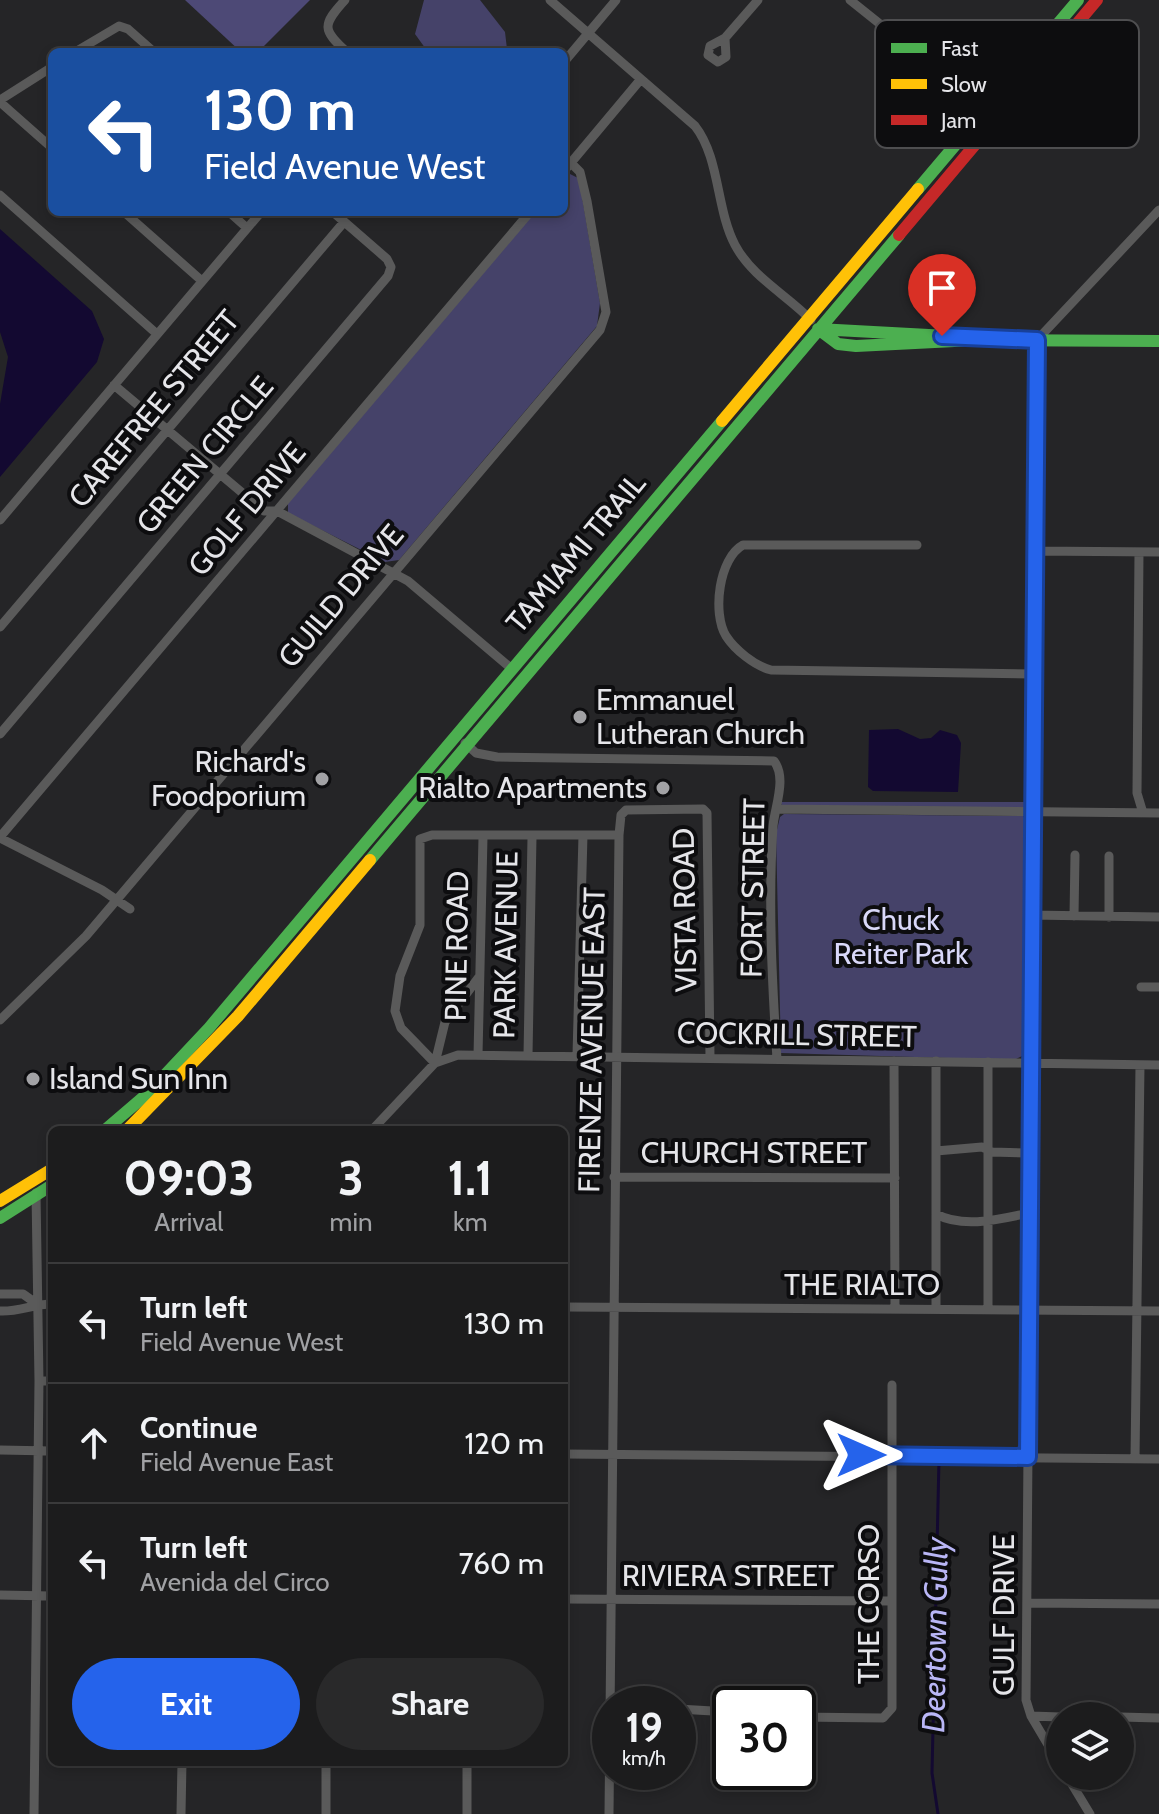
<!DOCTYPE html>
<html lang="en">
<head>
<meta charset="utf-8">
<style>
  :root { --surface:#1c1c1d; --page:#29292a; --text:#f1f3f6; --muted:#a0a1a4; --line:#3a3a3b; --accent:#2563eb }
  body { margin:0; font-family:Cabin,sans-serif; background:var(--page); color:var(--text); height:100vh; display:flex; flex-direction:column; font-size:30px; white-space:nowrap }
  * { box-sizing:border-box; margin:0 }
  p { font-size:26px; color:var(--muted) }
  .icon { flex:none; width:44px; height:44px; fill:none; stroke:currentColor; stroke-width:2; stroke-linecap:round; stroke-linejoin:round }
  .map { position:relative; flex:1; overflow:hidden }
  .panel { position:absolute; left:48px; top:1126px; width:520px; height:640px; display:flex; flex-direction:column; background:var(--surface); border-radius:12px; box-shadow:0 4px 12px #0003,0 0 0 2px var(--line) }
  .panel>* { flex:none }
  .banner { position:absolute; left:48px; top:48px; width:520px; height:168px; border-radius:12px; box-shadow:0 4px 12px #0003,0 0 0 2px var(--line); background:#1a4fa0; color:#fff; overflow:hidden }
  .controls { position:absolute; left:1046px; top:1702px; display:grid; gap:16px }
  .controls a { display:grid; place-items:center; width:88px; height:88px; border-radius:50%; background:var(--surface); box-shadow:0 4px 12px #0003,0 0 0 2px var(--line); font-size:40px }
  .speed { position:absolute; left:592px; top:1686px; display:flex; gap:16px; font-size:40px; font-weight:700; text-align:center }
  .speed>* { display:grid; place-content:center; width:104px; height:104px; border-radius:50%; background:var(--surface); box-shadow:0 4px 12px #0003,0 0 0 2px var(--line); line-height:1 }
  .speed small { font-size:20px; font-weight:400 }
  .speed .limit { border:4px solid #111; border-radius:12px; background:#fff; color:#111 }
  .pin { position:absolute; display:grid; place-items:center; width:68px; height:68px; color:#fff; margin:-82px -34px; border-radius:50% 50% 50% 0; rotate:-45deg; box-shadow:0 0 8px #0007 }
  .pin .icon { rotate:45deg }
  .me { position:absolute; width:88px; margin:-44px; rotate:90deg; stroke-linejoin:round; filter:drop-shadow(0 0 6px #0008) }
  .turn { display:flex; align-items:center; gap:28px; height:168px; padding:0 24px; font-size:36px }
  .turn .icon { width:104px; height:104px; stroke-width:2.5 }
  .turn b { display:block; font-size:56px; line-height:68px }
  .eta { display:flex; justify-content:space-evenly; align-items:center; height:136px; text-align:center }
  .eta b { font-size:48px; font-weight:700; line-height:56px }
  .primary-button { display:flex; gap:16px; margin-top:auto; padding:16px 24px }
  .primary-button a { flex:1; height:92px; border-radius:48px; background:var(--accent); color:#fff; font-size:32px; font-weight:700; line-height:92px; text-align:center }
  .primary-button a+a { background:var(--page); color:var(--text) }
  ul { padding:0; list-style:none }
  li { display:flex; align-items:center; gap:24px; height:120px; padding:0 24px; border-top:2px solid var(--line) }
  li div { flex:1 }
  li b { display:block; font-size:30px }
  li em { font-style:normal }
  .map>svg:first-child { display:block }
  .green { fill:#454269 }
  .forest { fill:#4d4976 }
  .water { fill:#130931 }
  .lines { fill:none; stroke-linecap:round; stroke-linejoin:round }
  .stream { stroke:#130931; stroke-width:3 }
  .street { stroke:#5a5a5a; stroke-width:9 }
  .fast { stroke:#4caf50; stroke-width:12 }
  .slow { stroke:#ffc107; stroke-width:12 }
  .jam { stroke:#c62828; stroke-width:12 }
  .route-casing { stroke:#184099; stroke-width:20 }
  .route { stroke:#2563eb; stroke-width:14 }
  .poi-dot { fill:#a2a2a5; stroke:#0d0d0f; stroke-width:3 }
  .labels { text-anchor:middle; stroke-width:8; stroke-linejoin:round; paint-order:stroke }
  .street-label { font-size:30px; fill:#e5e5e9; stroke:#0d0d0f }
  .poi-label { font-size:30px; fill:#e5e5e9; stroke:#0d0d0f; text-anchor:start }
  .park-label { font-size:30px; fill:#d9d8f9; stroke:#0d0d0f }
  .water-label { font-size:32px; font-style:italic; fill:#b9b6f6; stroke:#0d0d0f }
  .key { fill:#0d0d0f; stroke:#4e4e50; stroke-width:2 }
  .key-label { font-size:22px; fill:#e5e5e9 }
</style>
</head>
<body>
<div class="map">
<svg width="1159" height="1814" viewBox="0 0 1159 1814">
  <rect width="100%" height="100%" fill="#252527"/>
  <path class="green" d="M424,0h56l25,32 2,17 -79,3 -13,-18z
    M570,174l8,4 2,7 20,118 -3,23 -198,234 -14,2 -97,-49v-10l247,-291h29v-34z
    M780,802h253l-3,17 -5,-6 -240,-2z
    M784,814l239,2 3,5 -4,235 -8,4 -233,-7 -5,-219 4,-17z"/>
  <path class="forest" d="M185,0h125l-52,52h-17z"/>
  <path class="water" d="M0,229l92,82 12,28 -7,23 -97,115v-73l8,-47 -8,-25z
    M898,729l22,10 11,-1 9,-8 17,5 4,8 -3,49 -85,-1 -5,-4 1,-57z"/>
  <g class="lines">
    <path class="stream" d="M938,1814l-6,-41 7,-314"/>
    <path class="street" d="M345,0c-23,25 -23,30 2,52
      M550,0l145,126c25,32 21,83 40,119 17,32 52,50 76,75
      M850,0l60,48 13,4h42l43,33
      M725,38l1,19 -8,5 -10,-7 2,-9z
      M725,38l33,-38
      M75,52l44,-26 9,3 26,23
      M564,62l52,-62
      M0,100l52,-33
      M0,102l52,46
      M564,171l77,-92
      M0,195l157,139
      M124,212l78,69
      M229,212l18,16
      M114,385l150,126h13l131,70 104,88
      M0,520l261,-308
      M917,545h-174c-24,13 -31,68 -17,91 9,14 29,30 45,34l261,4
      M1034,551l125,1
      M1139,552l-2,241 6,20
      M0,627l344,-405
      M0,734l388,-458 3,-9 -4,-8 -54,-47
      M465,743l11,10 21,4 277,4c13,17 1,45 -1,65 -5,76 -1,156 4,233
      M777,809l382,4
      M0,837l530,-625
      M0,838l102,52 28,19
      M1030,915l129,2
      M1074,916l1,-61
      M1109,917v-61
      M1141,987h18
      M0,1020l86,-84 514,-606 6,-18 -19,-111 -7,-29 -9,-9
      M478,1055l5,-218
      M528,1055l4,-218
      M577,1055l6,-220
      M894,1061l1,247
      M936,1061v248
      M435,1063l-34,-35 -6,-17 5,-35 20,-51v-86l12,-4h187
      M435,1063l10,-41 34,-45
      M372,1130l63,-67 23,-8 701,10
      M936,1151l46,-4 10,5 37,1
      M614,1177l281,1
      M936,1214c28,15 64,5 93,-1
      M0,1294h23l14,10
      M564,1307l595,4
      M988,1310v-248
      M0,1311c19,1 33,-7 52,-7
      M39,1381h13
      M0,1450l52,1
      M564,1454l595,5
      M1135,1459l5,-394
      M0,1595l52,1
      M564,1599l328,2
      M1027,1603l132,1
      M678,1709l52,3
      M1031,1716l29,1
      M798,1717l85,1 9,-10v-323
      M1120,1717l39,1
      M1060,1765l-29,-49 -5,-16 11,-1360 122,-130
      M1067,1776l23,38
      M34,1814l5,-433 -3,-188
      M181,1814l1,-52
      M326,1814v-52
      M467,1814v-52
      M609,1814l10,-979 2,-20 5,-5 77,-1 4,4 3,244"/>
    <path class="fast" d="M918,189l160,-189
      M818,329l20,15 18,2 118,-6 185,1
      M818,329l129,7
      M370,860l529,-625
      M105,1130l42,-36 62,-66 513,-607
      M0,1218l52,-33"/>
    <path class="slow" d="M722,421l196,-232
      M127,1130l111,-114 132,-156
      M0,1201l52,-32"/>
    <path class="jam" d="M899,235l198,-235"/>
  </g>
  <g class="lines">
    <defs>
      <path id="route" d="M861,1455l167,2 9,-1117 -95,-4"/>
    </defs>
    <use href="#route" class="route-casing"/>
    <use href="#route" class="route"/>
  </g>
  <g class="poi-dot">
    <circle cx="580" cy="717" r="8"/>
    <circle cx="322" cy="779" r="8"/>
    <circle cx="663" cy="788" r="8"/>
    <circle cx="33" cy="1079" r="8"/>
  </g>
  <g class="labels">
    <g class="street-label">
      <text transform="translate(154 409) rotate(-50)" y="10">CAREFREE STREET</text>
      <text transform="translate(205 455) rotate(-50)" y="10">GREEN CIRCLE</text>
      <text transform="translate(247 509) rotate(-50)" y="10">GOLF DRIVE</text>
      <text transform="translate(576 553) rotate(-50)" y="10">TAMIAMI TRAIL</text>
      <text transform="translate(341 596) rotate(-50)" y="10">GUILD DRIVE</text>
      <text transform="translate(753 888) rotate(-89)" y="10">FORT STREET</text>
      <text transform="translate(685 910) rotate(-91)" y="10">VISTA ROAD</text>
      <text transform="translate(506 945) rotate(-89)" y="10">PARK AVENUE</text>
      <text transform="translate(457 946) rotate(-89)" y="10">PINE ROAD</text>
      <text transform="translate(797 1035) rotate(1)" y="10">COCKRILL STREET</text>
      <text transform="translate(592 1040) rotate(-89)" y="10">FIRENZE AVENUE EAST</text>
      <text x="754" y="1163">CHURCH STREET</text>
      <text x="862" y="1295">THE RIALTO</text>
      <text x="728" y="1586">RIVIERA STREET</text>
      <text transform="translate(869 1604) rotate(-90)" y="10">THE CORSO</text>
      <text transform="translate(1004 1615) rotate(-90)" y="10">GULF DRIVE</text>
    </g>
    <g class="poi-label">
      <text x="596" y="710">Emmanuel<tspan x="596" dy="34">Lutheran Church</tspan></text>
      <text x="306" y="772" text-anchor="end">Richard's<tspan x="306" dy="34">Foodporium</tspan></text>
      <text x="647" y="798" text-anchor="end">Rialto Apartments</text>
      <text x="49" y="1089">Island Sun Inn</text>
    </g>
    <g class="park-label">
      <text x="901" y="930">Chuck<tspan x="901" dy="34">Reiter Park</tspan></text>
    </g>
    <g class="water-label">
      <text transform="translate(935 1635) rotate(-89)" y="11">Deertown Gully</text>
    </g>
  </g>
  <rect x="875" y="20" width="264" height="128" rx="12" class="key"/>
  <rect x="891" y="43" width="36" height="10" fill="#4caf50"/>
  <rect x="891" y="79" width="36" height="10" fill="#ffc107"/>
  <rect x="891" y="115" width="36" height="10" fill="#c62828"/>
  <g class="key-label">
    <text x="941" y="56">Fast</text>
    <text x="941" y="92">Slow</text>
    <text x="941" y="128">Jam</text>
  </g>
</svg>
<div class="controls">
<a><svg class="icon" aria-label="layers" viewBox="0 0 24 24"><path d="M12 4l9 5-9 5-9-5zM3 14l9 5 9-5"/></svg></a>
</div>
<div class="speed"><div>19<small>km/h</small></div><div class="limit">30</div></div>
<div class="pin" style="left:942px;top:336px;background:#d93025"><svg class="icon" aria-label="arrive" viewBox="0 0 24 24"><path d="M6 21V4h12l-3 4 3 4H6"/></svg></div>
<svg class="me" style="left:861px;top:1455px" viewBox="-20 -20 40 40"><path d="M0-17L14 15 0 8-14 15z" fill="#2563eb" stroke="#fff" stroke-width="4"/></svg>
<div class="banner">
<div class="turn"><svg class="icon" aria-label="left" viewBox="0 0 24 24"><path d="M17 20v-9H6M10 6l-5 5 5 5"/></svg><div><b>130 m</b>Field Avenue West</div></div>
</div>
<section class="panel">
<div class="eta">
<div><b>09:03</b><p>Arrival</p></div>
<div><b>3</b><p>min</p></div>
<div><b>1.1</b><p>km</p></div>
</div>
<ul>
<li><svg class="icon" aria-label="left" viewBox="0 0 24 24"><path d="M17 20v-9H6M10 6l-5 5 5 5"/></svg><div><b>Turn left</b><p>Field Avenue West</p></div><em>130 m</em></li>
<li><svg class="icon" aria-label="ahead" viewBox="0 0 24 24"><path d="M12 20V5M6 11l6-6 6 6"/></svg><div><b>Continue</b><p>Field Avenue East</p></div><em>120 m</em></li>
<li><svg class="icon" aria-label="left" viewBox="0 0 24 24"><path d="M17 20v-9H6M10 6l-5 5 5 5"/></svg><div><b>Turn left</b><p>Avenida del Circo</p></div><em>760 m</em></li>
</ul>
<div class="primary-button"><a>Exit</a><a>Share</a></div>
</section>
</div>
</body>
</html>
